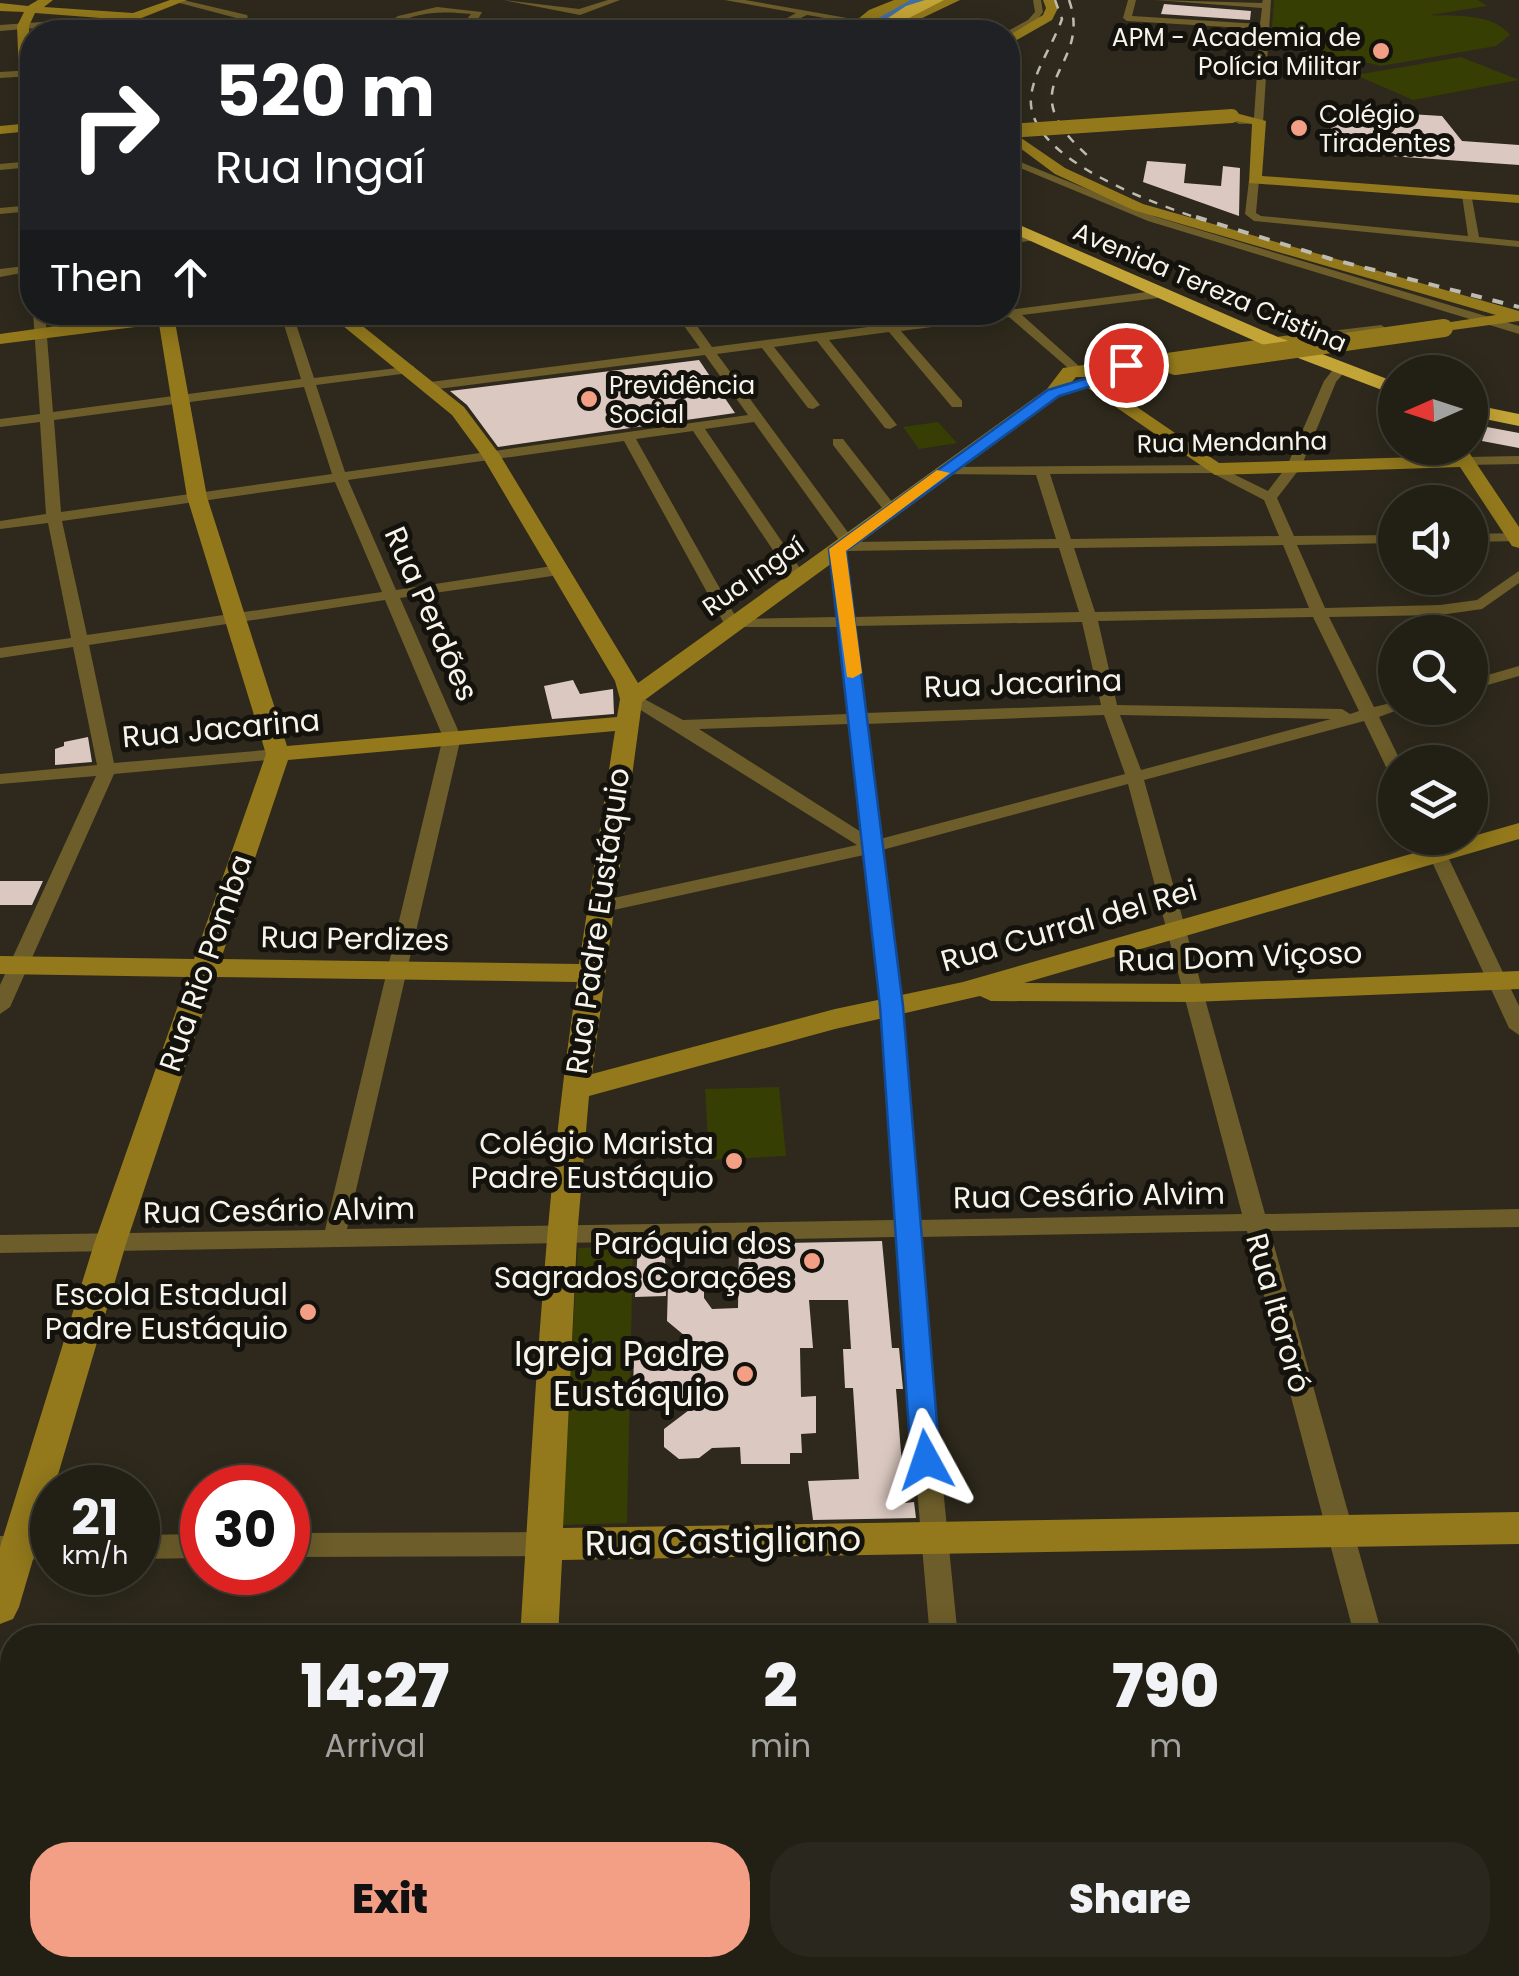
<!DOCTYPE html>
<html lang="en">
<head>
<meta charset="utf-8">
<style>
  :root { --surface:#221f15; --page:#2a271e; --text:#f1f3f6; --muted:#a2a2a0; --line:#3f3d34; --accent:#f39f85 }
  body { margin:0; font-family:Poppins,sans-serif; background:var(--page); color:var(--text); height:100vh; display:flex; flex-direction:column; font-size:38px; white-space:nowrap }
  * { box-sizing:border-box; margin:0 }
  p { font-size:32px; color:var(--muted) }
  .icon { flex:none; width:55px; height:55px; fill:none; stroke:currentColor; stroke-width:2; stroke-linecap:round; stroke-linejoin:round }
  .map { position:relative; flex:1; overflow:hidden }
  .side { position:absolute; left:0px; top:1625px; width:1520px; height:352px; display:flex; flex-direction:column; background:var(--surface); border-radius:40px 40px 0 0; box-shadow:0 5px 25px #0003,0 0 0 2px var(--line) }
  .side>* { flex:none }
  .hud { position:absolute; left:20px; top:20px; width:1000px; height:305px; border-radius:40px; box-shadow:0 5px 25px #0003,0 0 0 2px var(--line); background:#202124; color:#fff; overflow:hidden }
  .needle { width:65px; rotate:267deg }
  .controls { position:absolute; left:1378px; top:355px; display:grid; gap:20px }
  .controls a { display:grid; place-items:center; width:110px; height:110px; border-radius:50%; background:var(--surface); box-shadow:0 5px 25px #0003,0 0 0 2px var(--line); font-size:50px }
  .speed { position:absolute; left:30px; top:1465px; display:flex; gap:20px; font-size:50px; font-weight:700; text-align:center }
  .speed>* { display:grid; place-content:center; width:130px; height:130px; border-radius:50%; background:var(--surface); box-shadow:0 5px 25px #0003,0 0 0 2px var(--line); line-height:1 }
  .speed small { font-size:25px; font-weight:400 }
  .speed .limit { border:15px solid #d22; background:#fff; color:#111 }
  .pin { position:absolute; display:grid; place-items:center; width:85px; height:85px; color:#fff; margin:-42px; border:5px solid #fff; border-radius:50%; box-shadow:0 2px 10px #0007 }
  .me { position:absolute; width:110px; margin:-55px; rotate:355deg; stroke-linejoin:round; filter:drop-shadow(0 0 8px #0008) }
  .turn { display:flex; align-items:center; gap:35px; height:210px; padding:0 30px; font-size:45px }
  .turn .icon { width:130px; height:130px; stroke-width:2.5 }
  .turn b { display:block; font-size:70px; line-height:85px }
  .then { display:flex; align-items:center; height:95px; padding:0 30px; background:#0003; gap:20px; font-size:38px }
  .eta { display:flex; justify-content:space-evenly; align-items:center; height:170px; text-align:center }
  .eta b { font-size:60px; font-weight:800; line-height:70px }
  .cta { display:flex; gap:20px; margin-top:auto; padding:20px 30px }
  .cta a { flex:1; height:115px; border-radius:40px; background:var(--accent); color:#111; font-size:40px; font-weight:800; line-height:115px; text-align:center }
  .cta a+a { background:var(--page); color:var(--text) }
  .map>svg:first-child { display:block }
  .green { fill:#373e03 }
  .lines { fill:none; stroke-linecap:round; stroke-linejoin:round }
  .river { fill:#406ea5; fill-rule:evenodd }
  .building { fill:#dbc9c1 }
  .street { fill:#6d5d2a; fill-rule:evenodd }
  .secondary { fill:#93791c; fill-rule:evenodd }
  .highway { fill:#c3a436; fill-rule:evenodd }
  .rail-far1 { stroke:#bebbb0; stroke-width:2.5; stroke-dasharray:9 9; stroke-linecap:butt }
  .rail { stroke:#bebbb0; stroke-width:4; stroke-dasharray:11 11; stroke-linecap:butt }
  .secondary-bridge-far1 { stroke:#93791c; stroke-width:14 }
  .secondary-bridge { stroke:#93791c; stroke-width:18 }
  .route { fill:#1a73e8; stroke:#114b97; stroke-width:2.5 }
  .slow { fill:#f59e0b }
  .poi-dot { fill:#f39f85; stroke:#14120c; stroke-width:4 }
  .labels { text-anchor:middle; stroke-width:10; stroke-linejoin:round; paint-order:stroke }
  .far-poi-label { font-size:25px; fill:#f7f4eb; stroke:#14120c; text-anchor:start }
  .far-street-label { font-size:25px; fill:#f7f4eb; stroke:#14120c }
  .street-label { font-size:30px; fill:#f7f4eb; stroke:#14120c }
  .poi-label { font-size:30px; fill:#f7f4eb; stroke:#14120c; text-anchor:end }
  .near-poi-label { font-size:35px; fill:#f7f4eb; stroke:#14120c; text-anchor:end }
  .near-street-label { font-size:35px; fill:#f7f4eb; stroke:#14120c }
</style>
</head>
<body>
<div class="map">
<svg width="1519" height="1976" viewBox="0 0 1519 1976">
  <rect width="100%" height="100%" fill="#2e291c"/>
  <path class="green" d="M1274,0h204l9,6 -57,9c25,1 63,-2 80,20l-14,11 -115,20 -61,-14 -8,-11 14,-10 -55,10z
    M1461,57l58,23 -106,20 -57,-25z
    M938,422l19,21 -38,6 -16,-22z
    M779,1087l7,69 -77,4 -4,-71z
    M633,1246l-6,277 -66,2 17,-277z"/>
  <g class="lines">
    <path class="river" d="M908,0h19l-45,21 -12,-3z"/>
  </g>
  <path class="building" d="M1164,4l87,7 -1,9 -89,-6z
    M1376,112l66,4 20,25 57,4v20l-186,-13 -2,-33 46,3z
    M1147,161l39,3 -2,19 37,3 2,-20 17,2 -1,48 -96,-34z
    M699,360l36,53 -237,34 -31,-42 -17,-14z
    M1487,427l32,6v15l-37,-7z
    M573,680l7,14 33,-5 1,25 -62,5 -8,-33z
    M88,737l4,25 -37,3v-16l9,-3v-4z
    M0,881h43l-11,24h-32z
    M882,1241l10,107h7l4,41h-7l9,114 9,-1 2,16 -103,2 -5,-39 51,-2 -6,-91h-8l-2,-39h8l-3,-49h-39l4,48h-13l1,49 15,-1v37l-15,1 1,19h-12v11h-49l-1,-17 -28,1 -13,10 -20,1 -15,-12v-18l33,-25 -64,2 1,-60h63l-30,-25 1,-37 36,-1v15l8,11 26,-1 1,-64z
    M638,1245l22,1 5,9 1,41 -31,1z"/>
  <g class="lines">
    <path class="street" d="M183,0l64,15 1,2 -4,3 -72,-19z
      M503,0l76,9 29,-9h12l-40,15z
      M725,0h20l119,21 -4,3 -53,-9 -35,17h-10l34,-19z
      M1033,0h8l2,12 -9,12 -26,14 -2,-6 22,-12 7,-8z
      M1128,0h8l-4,16 128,8 2,-16 -107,-8 107,3 1,-3h8l-8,123 -24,1 -5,-3 20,-3 6,-89 -133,-8 -4,-3z
      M437,7l45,5 -10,18 -6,-10 5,-6c-20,-2 -40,-3 -59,3 -14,4 -24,16 -38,15l24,-16z
      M137,15l-3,5 -134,11v-6z
      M244,20l83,12 -83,-6 -120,5z
      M674,25l32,7 -35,-2z
      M32,70v6l-32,2v-6z
      M1008,157l148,60 363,109v8l-371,-113 -140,-58z
      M32,161v6l-32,3v-6z
      M1254,177l5,3 -3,33 5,3 207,20 -6,-41 9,-2 8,44 40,4v6l-265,-26 -9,-7 4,-34z
      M32,205v6l-32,3v-6z
      M1032,235l6,3 -2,2 -28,4v-6z
      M32,265v6l-32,6v-8z
      M1162,290l4,1v6l-144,18 58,52 1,3 -6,4 -66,-57 -108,14 61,70v6h-10l-63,-75 -60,8 68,85 -7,4 -5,-1 -68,-87 -43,6 46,58 -7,4 -5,-1 -46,-60 -45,6 138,188 201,-3 -20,-64 -95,-1 -2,-3 7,-4 269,-2 53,26 19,-25 37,-85 11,-14h10l1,3 -10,12 -35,85 -24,31 17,38 101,-1v8l-98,2 28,63 115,-3 37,-5 42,-29v12l-37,26 -42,6 -111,2 45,90 21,-5v6h8l-24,9 22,45h-6v10l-9,-5 -22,-46 -220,59 121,434 254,-5v18l-249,4 113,407h-28l-108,-407 -329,6 40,401h-28l-35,-401 -895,16v-18l325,-5 118,-493 -58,-137 -296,45 25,118 164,-14 9,5 -9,5 -164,15 -104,233 -10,7v-29l96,-209 -96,8v-10l97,-9 -24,-118 -73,11v-10l71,-10 -23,-115 -48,6v-8l46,-7 -6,-92 -40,5v-8l40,-5 -7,-102h12l8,100 248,-33 -21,-67h12l22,66 100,-12v6l-5,1 -93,12 29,87 403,-57 -43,-60 -275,35 -6,-4 6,-4 270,-34 -26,-36h13l25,35 274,-35h22v-2zM304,387l28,87 -271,38 -7,-92zM754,422l87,121 -11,6 7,68 -100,2 -101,-180 57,-8 100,149h10l3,-3 -101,-148zM624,441l102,186h112l10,87 -165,6 -46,-25h-12l-2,4 234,146 -257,56 -10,6 10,6 264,-58 17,151 13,214 -547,9 114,-492 -61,-139 159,-23 8,-5 -8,-5 -163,25 -48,-110zM1212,473l52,27 15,36 -208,3 -21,-65zM335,482l47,110 -295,43 -25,-114zM1283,545l26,63 -214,4 -21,-64zM1059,548l20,64 -226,5 -8,-66zM1313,617l46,94 -9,3 -8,-5 -225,-4 -19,-84zM1082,622l19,83 -236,8 -11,-87zM1104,715l21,59 -245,65 -14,-115zM1120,715l211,4 -190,51zM849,724l12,108 -162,-103zM1128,784l114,430 -325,6 -16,-214 -19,-156z
      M393,312h39l-86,14 -6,-4 6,-4z
      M1381,325l6,4 -2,3 -88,11 -6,-4 6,-4z
      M833,439h10l53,68v6h-10l-53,-68z
      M1519,456v8l-53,1 -7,-4 7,-4z
      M1519,533v8l-49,1v-8z
      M1519,666v10l-49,14v-10z
      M1421,838h18l80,168v29l-10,-7z
      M545,1532l9,4 4,8 -4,8 -9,4 -257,1v-24z
      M202,1534v24l-64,1v-24z
      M52,1535v24l-52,1v-24z
      M1445,1965h32l3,11h-32z"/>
    <path class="secondary" d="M38,0h15l-9,7 89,6 37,-13h17l-48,19 -6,13h-12l6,-12 -92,-7 -6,13 3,183 -7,-4 -4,-73 -21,2v-8l21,-2 -4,-98 7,-14 -24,-1v-8l28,3z
      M894,0h16c-13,8 -56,33 -68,32l27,-22z
      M941,0h19l-67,32h-14l47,-28z
      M1043,0h12l3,8 -6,12 -44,25v-9l35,-21 3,-7z
      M1232,112l34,9 -4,55 257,19v8l-270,-20 3,-59 -25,-5 -2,-3z
      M1008,129l57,39 78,36 376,107v10l-81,11v-8l58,-9 -363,-105 -78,-36 -47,-35z
      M157,312h69l-51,10 32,175 80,249 330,-29 3,-18 -5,-18 -133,-225 -30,-41 -126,-103h19l119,95 36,48 138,228 409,-294 16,-21 234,-34 9,5 -3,4 -210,34 126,86 234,-7 -5,-8h18l53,79v21l-7,-2 -52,-79 -245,8 -130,-89 -3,-4 6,-5h-12l-17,20 -417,305 -50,372 243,-65 128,-27 556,-159v16l-495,144 168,1 327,-13v18l-327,13 -201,-1 -11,-5 -145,33 -246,67 -12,141 -14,291 956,-16v32l-957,16 -4,78h-38c14,-220 24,-439 57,-656l-362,-5 -89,267 -107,363 -6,12 -13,5v-77l94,-303 94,-267 -188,-3v-18l194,3 72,-205 -79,-257 -28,-173 -159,20v-10zM615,731l-36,233 -358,-5 67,-199z
      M1508,1933h11v42h-11l-17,-10h17z
      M495,1965h44l-1,11h-44z
      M820,1965h373l-5,11h-373z"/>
    <path class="highway" d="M925,0h19l-62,32h-15l39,-26z
      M1008,220l270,117 117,45v13l-131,-50 -256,-114z
      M1470,404l49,10v12l-49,-10z"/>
    <path class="rail-far1" d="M1055,0l7,19c-9,26 -28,51 -31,78 -6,62 125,107 172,123
      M1069,0c25,70 -64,82 19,156"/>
    <path class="rail" d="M1196,217l135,42 188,48"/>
    <path class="secondary-bridge-far1" d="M1008,131l224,-15"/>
    <path class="secondary-bridge" d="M1175,366l269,-38"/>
  </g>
  <path class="route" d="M1126,360l5,2v6l-28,6 -5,10 -39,12 -213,155 57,455 37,454 -4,9 -10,3 -11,-3 -4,-9 -31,-454 -51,-457 219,-159 40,-12 -1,-9z"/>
  <path class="slow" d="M937,470l13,3 -104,78 16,122 -9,5 -6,-1 -18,-128z"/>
  <g class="poi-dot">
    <circle cx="1381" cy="51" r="10"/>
    <circle cx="1299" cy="128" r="10"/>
    <circle cx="589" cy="399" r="10"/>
    <circle cx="734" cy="1161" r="10"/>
    <circle cx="812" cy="1261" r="10"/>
    <circle cx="308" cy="1312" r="10"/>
    <circle cx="745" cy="1374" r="10"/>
  </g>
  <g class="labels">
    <g class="far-poi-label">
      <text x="1361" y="46" text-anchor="end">APM - Academia de<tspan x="1361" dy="29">Polícia Militar</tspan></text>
      <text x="1319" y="123">Colégio<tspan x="1319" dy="29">Tiradentes</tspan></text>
      <text x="609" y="394">Previdência<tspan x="609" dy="29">Social</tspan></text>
    </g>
    <g class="far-street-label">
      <text transform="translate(1210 287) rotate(23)" y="9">Avenida Tereza Cristina</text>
      <text transform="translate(1232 442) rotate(-1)" y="9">Rua Mendanha</text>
      <text transform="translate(753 576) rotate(-35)" y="9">Rua Ingaí</text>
    </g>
    <g class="street-label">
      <text transform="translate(431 614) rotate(66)" y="10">Rua Perdões</text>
      <text transform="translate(1023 684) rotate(-2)" y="10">Rua Jacarina</text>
      <text transform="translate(221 729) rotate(-5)" y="10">Rua Jacarina</text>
      <text transform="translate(598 921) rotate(-82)" y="10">Rua Padre Eustáquio</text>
      <text transform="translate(1069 926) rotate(-16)" y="10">Rua Curral del Rei</text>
      <text transform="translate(355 939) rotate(1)" y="10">Rua Perdizes</text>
      <text transform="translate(1240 957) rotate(-2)" y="10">Rua Dom Viçoso</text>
      <text transform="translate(206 963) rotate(-71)" y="10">Rua Rio Pomba</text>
      <text transform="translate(1089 1196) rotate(-1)" y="10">Rua Cesário Alvim</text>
      <text transform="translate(279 1211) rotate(-1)" y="10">Rua Cesário Alvim</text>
      <text transform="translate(1278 1313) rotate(74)" y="10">Rua Itororó</text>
    </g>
    <g class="poi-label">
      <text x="714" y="1154">Colégio Marista<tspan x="714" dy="34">Padre Eustáquio</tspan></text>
      <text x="792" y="1254">Paróquia dos<tspan x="792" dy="34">Sagrados Corações</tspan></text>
      <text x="288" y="1305">Escola Estadual<tspan x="288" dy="34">Padre Eustáquio</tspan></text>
    </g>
    <g class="near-poi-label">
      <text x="725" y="1366">Igreja Padre<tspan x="725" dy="40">Eustáquio</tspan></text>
    </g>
    <g class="near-street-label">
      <text transform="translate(723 1541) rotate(-1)" y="12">Rua Castigliano</text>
    </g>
  </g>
</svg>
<div class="controls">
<a><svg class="needle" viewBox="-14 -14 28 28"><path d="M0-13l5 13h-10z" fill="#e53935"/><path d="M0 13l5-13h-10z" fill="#a2a2a0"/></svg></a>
<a><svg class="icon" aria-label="sound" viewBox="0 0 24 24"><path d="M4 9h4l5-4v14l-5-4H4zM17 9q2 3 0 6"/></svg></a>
<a><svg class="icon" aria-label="search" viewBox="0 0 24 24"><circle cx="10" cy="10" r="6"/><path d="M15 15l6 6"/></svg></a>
<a><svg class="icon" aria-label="layers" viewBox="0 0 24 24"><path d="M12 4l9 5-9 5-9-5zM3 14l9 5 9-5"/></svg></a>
</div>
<div class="speed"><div>21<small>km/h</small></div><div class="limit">30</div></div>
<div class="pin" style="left:1126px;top:365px;background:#d93025"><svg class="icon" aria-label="arrive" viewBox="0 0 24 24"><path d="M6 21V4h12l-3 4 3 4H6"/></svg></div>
<svg class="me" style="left:926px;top:1460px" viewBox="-20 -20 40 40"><path d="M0-17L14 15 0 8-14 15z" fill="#1a73e8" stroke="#fff" stroke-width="4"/></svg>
<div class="hud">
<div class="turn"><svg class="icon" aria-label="right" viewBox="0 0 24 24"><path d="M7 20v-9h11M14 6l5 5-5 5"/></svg><div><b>520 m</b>Rua Ingaí</div></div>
<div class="then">Then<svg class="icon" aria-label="ahead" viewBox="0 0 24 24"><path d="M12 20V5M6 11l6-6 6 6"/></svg></div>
</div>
<section class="side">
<div class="eta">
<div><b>14:27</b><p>Arrival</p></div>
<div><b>2</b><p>min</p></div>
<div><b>790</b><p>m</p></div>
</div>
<div class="cta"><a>Exit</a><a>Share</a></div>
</section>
</div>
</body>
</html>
